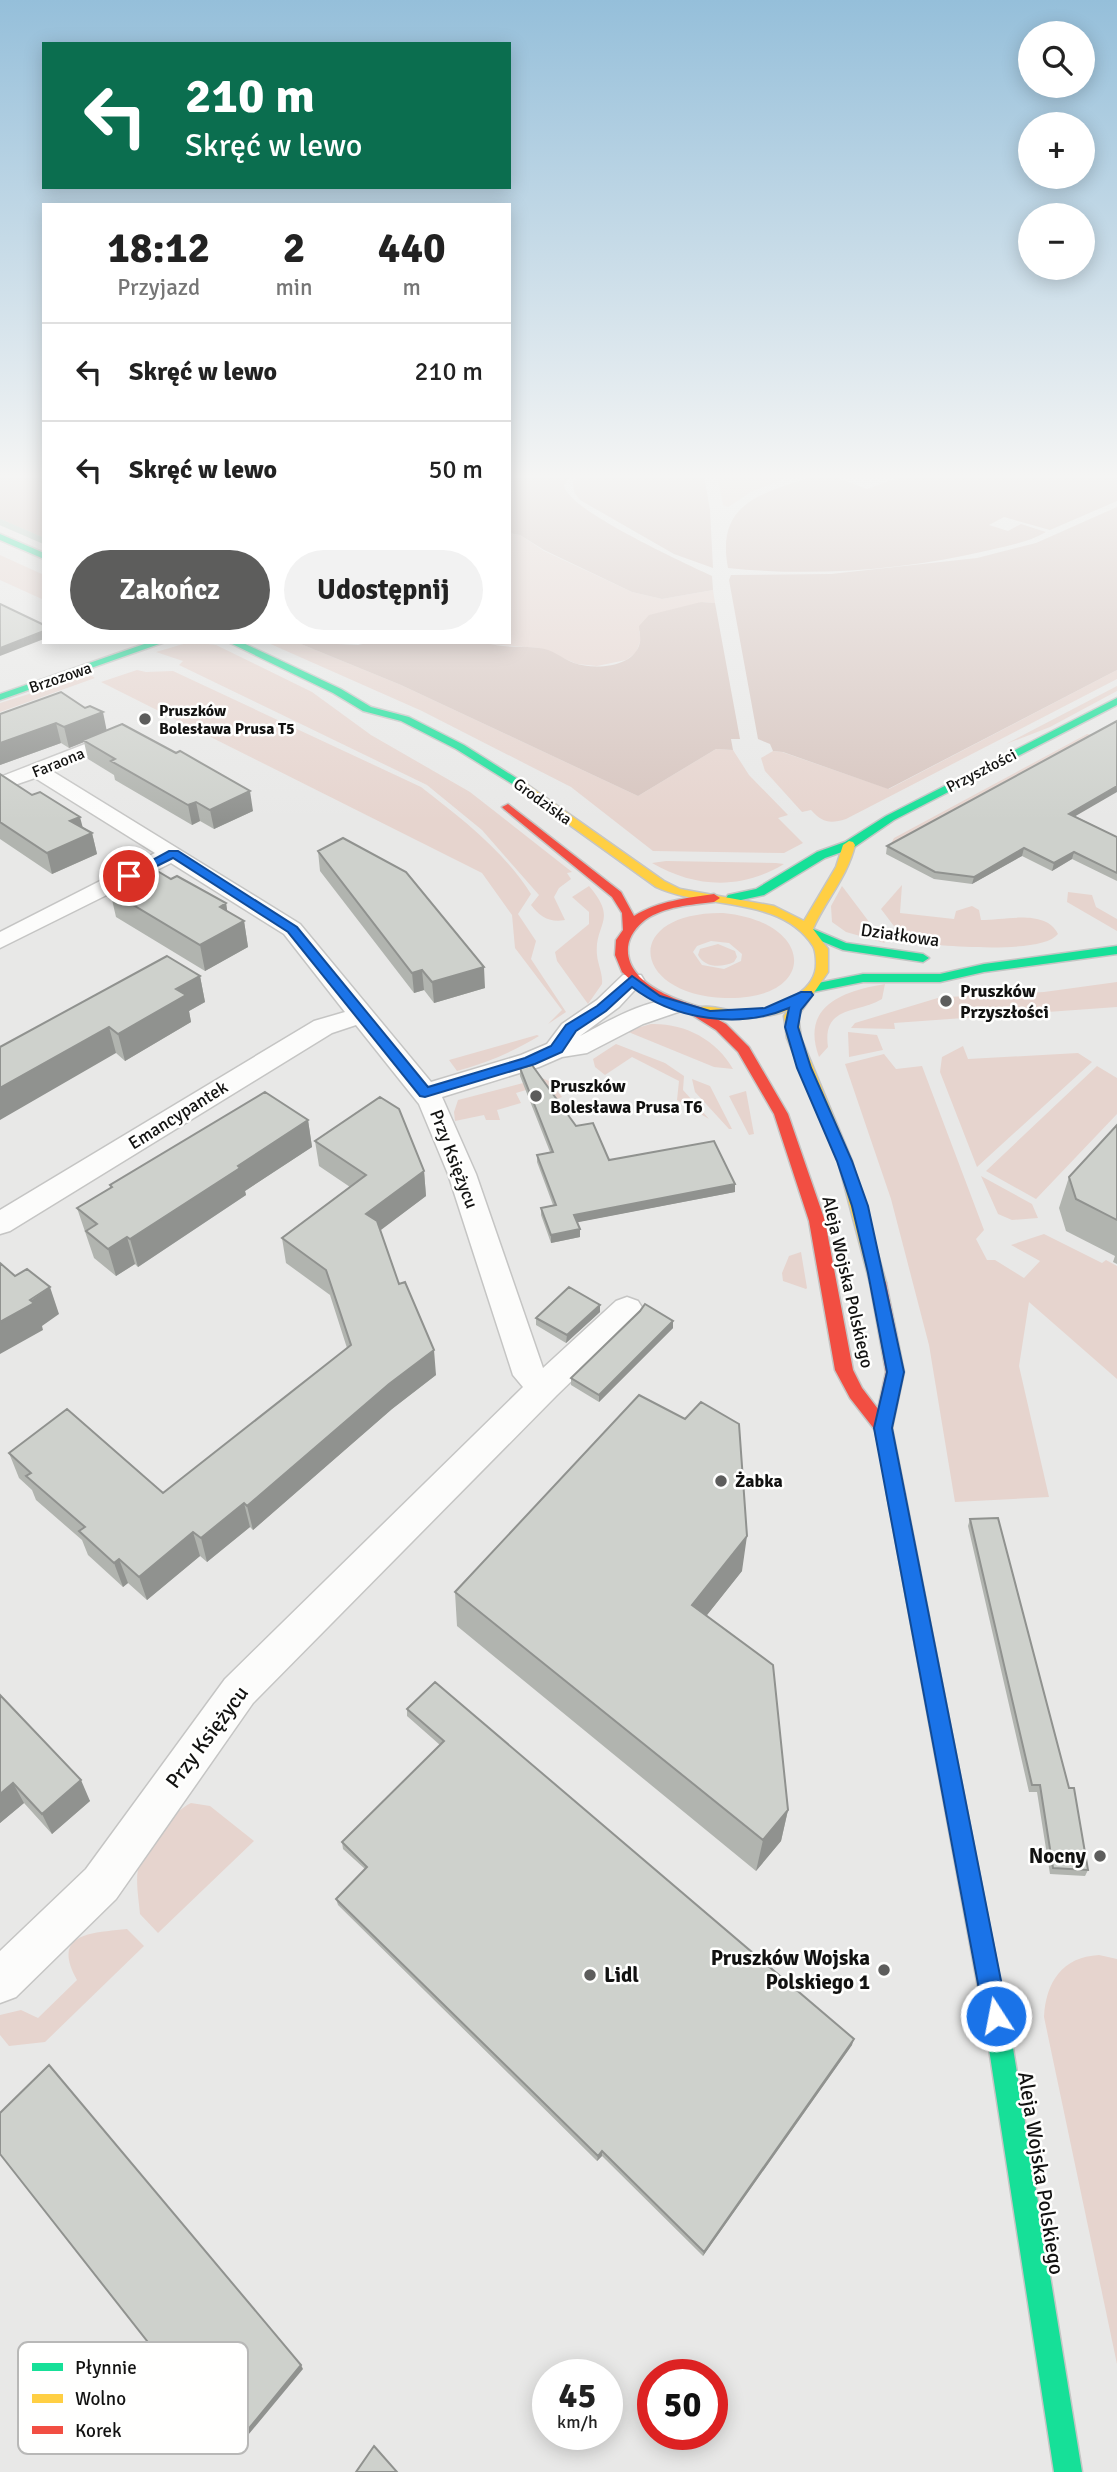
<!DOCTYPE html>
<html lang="pl">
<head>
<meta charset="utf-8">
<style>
  :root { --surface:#fff; --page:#f2f2f2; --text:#222; --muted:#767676; --line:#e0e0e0; --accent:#5d5d5c }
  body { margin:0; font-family:Signika,sans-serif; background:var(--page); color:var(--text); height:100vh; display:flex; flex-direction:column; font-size:26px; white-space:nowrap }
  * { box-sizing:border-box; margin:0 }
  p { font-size:23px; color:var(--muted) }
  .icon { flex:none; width:38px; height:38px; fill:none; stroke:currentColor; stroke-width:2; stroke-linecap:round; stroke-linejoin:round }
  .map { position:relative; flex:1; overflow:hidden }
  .side { position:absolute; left:42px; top:203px; width:469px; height:441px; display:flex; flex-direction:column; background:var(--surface); border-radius:0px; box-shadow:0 4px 18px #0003 }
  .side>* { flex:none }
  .top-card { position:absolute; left:42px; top:42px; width:469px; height:147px; border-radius:0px; box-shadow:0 4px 18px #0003; background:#0b6e4f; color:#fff; overflow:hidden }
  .tools { position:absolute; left:1018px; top:21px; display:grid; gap:14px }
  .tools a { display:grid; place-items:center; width:77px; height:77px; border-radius:50%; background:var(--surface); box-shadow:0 4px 18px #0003; font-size:35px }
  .speed { position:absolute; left:532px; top:2359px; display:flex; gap:14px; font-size:35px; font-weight:700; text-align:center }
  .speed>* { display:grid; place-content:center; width:91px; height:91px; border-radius:50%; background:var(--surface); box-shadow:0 4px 18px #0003; line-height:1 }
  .speed small { font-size:18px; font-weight:400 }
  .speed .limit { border:10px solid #d22; background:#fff; color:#111 }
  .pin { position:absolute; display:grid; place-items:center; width:60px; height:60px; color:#fff; margin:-30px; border:4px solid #fff; border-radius:50%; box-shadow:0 2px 7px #0007 }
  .me { position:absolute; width:77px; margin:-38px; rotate:349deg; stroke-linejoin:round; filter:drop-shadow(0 0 5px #0008) }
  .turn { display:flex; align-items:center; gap:24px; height:147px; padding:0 28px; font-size:32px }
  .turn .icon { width:91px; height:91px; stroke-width:2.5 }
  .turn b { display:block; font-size:49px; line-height:60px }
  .eta { display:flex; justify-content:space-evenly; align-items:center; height:119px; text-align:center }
  .eta b { font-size:42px; font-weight:700; line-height:49px }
  .cta { display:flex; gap:14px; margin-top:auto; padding:14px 28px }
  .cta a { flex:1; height:80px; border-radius:42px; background:var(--accent); color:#fff; font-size:28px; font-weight:700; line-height:80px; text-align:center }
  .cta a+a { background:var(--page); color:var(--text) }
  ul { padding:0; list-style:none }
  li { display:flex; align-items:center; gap:21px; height:98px; padding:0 28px; border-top:2px solid var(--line) }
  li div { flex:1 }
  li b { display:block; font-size:26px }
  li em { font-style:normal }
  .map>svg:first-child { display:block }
  .green { fill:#e6d4ce; fill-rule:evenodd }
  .forest { fill:#d7c5bf }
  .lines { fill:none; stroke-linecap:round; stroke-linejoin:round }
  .stream { stroke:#b8cfc5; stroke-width:6 }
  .street-casing { stroke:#c5c5c4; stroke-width:3 }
  .fast-casing { stroke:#c5c5c4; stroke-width:3 }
  .slow-casing { stroke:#c5c5c4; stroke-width:3 }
  .jam-casing { stroke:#c5c5c4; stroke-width:3 }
  .street { fill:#fcfcfb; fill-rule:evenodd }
  .fast { fill:#16e098; fill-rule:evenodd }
  .slow { fill:#ffcf43; fill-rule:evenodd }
  .jam { fill:#f24e42; fill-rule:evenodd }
  .wall { fill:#b1b4af }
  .shaded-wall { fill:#90928f }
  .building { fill:#ced1cc; stroke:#90928f; stroke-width:2 }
  .route { fill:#1a73e8; stroke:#114b97; stroke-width:2 }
  .poi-dot { fill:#5d5d5c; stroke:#fffffe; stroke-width:2.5 }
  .labels { text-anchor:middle; stroke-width:5; stroke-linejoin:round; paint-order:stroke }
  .far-street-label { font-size:16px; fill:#121211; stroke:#fffffe }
  .far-poi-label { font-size:16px; font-weight:bold; fill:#121211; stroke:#fffffe; text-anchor:start }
  .street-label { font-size:18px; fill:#121211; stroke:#fffffe }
  .poi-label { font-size:18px; font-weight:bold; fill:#121211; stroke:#fffffe; text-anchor:start }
  .near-street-label { font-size:21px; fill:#121211; stroke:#fffffe }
  .near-poi-label { font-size:21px; font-weight:bold; fill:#121211; stroke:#fffffe; text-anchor:end }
  .key { fill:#fffffe; stroke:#b8b8b7; stroke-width:2 }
  .key-label { font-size:19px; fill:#121211 }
</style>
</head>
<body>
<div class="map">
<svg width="1117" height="2472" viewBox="0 0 1117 2472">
  <rect width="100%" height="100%" fill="#e8e8e7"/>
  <path class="green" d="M717,475l69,3 -35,14 -23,15 -5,-2z
    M509,533l11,2 24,16 88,41 30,7 51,-9 2,13 -14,-1 -62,29 2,8 -5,14 -10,7 -29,6 -20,-2 -38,-16 -52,-4 -3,-2h25z
    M0,555l44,20v25l-44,-20z
    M190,642l26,3 96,47 59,43 99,57 102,80 -5,1 4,6 -12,9 -5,9 11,23c-16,3 -26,-4 -34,-15l8,-10 -57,-65 -55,-45 -248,-120 4,-4 -27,-9z
    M266,642h30l105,43 237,111 78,-47 17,1 16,25 39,40 -10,3 25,25 -19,10 -131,-2 -82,-64 -149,-76z
    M137,670l9,2 27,-1 248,116c40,31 83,64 110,107l-13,20 18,27 -5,18 35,53 -18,12 14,-14 -47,-62 -3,-33 -30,-42 -381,-191z
    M1117,670v9l-271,140c-16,5 -23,4 -35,-9l-9,2 -37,-41 -4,-13 12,-7 9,1 107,37z
    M90,675l5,3 -95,34v-9z
    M1117,686v5l-67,36 -44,17z
    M1087,734l6,1 -206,116 7,-13z
    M666,861l110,2 8,1c-43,26 -89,24 -132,-1z
    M902,885l-2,28 54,6 2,-8 16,-5 7,4 2,10c24,0 65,-11 77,14 -17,22 -125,11 -152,8l-25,-33z
    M589,886c30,35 5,37 8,69 1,10 6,19 5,29l-14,20 -31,-43 -2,-9 34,-28v-12l-17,-15z
    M842,886l43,57 -39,-11 -14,-10 -1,-16z
    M1068,892l24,3 4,12 21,12v12l-50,-29z
    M723,913c94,9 95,88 2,85 -94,-3 -104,-86 -2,-85zM711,941l18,2 13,11 -1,7 -17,8 -22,-4 -9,-13 4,-6z
    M718,944l17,7 2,6 -3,5c-13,6 -29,6 -36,-7l2,-6z
    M1117,982v25l-223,16 1,6 -44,-1 4,-5 86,-26 2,6h7l-2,-6 96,-5z
    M885,984l-3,15c-25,15 -60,6 -54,48l-9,10c-19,-52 25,-66 66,-73z
    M651,1024c33,-1 65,15 82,45l-19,-2 -88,-36z
    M848,1032l29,3 6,15 -34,7z
    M537,1035l2,1c-26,16 -53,27 -82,35l-8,-11z
    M616,1044l49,19 19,13 -1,14 26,29 -32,-19 2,-19 -47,-24 -27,18 -10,-8 -2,-8z
    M963,1046l5,13 110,-6 14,9 -115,105 -37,-95 2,-15z
    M884,1054l12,15 26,-3 62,164 -8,9 11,21h8l29,18 16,-17 -29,-16 33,-11 58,29 4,-3 11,6v113l-88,-77 -10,64 30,131 -94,5 -26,-157 -38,-146 -46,-135z
    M1097,1066l20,12v36l-81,85 -50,-28z
    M542,1078l7,3 13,16 -5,2 -11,-15 -30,9 5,10 -24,7 3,10h-14l-2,-5 -29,6 -1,-9 4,-12z
    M692,1079l18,7 22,43h-3l-34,-37z
    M746,1091l8,43 -5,1 -20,-39z
    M981,1176l51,28 6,14 -26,2 -14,-6z
    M801,1252l6,36 -1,1 -23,-8 -1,-8 7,-17z
    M191,1803l19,3 44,35 -96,92 -18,-19c-1,-14 -6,-39 0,-51 8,-18 33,-52 51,-60z
    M127,1929l17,17 -99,96 -36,4 -9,-11v-20l21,-5 17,8 39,-38c-27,-48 16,-47 50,-51z
    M1099,1955l18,4v405l-73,-347c2,-35 18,-60 55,-62z"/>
  <path class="forest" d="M0,475h44v63l-44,-19z
    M509,475h62l-7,10c1,24 123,79 148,91l1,14 -51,9 -30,-7 -88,-42 -24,-15 -11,-2z
    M580,475h124l6,35 3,58 -39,-14 -94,-54 -6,-8 -1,-10z
    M817,475h14l36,14 30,-11 -7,-3h227v26l-67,29 -46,-13 -15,8 19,6 13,-7 25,8c-17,10 -36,13 -56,18 -85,20 -175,27 -262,18 -13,-68 37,-75 89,-93z
    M1117,507v163l-229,119 -105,-37 -10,-1 -3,-7 -12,-5 -29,-159 2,-5 100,-1 146,-16 59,-15z
    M701,602l14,1 25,136h-9l2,11 -17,-1 -78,47 -237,-111 -105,-43 62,3 14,-3h112c18,7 37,3 55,6 13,1 22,10 35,15 20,7 61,5 66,-21 1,-5 -1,-10 -1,-16l10,-11z"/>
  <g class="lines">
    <path class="stream" d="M0,522l44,19"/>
    <defs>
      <path id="street" d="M116,732l7,2 3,4 -3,4 -71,29 248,153 131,158 90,-27 26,-11 15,-20 35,-24 26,-25h18l3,5 -25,27 -39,29c25,-13 73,-42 101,-35l4,5 -4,5 -38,13 -56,29 -25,4 -23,10 -97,30 34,77 67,194 73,-67 11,-4 11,4 5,8 -5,8 -81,78 -304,308 -137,196 -100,98 -16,6v-52l86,-82 139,-190 298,-292 -10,-12 -65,-201 -29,-70 -63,-79 -24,8 -322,198 -10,3v-24l314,-189 31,-9 -61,-78 -113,-71 -171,85v-16l155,-79 -120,-75 -35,12v-13z"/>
      <path id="fast" d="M0,534l44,19v6l-44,-19z
        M150,642h15l-165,58v-6z
        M228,642h13l100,47 30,18 38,10 55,28 60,38 -10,2 -58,-36 -55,-28 -38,-10 -30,-18z
        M1117,698v7l-223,115 -41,28 -28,10 -61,37 -32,7 -6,-4 2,-3 28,-6 61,-37 28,-10 41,-26z
        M813,929l33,14 77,11 6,4 -6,4 -80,-12 -34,-14 -2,-3z
        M1117,946v8l-133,18 -44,10h-77l-50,10 -7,-4 7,-4 50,-10h77l44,-10z
        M999,2024l8,4 4,8 71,436h-28l-67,-436 4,-8z"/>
      <path id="slow" d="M514,781h8l142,100 16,8 94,17 30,15 32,-54 7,-22 6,-4 4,1 2,3c-7,31 -30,56 -42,84l15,20v23l-30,44 3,22 51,123 34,122 -2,4h-12l-2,-4 -32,-122 -51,-123 -3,-22 4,-6c-19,8 -81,15 -97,1 12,-10 38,1 52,1 24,-1 65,-14 72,-40 2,-7 1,-21 -2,-26 -33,-51 -108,-36 -157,-59l-142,-102z
        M896,1486l6,3 3,5 106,542 -4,8 -8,4 -8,-4 -4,-8 -100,-542 3,-5z"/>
      <path id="jam" d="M508,804l113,88 13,24c24,-15 53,-18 80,-22l6,4 -6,4c-23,3 -49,4 -69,18 -8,6 -16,16 -17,27 -3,36 47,53 75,61l1,4 22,12 23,23 39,67 37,107 28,149 9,18 16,21 8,-37 -16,-89 2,-4h12l2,4 18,89 -12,56 13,66 -3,5 -6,3 -6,-3 -15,-69 -25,-32 -15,-28 -26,-149 -35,-107 -36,-62 -22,-22 -27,-17 -42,-18 -25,-23 -7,-17 1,-15 7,-10 -1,-17 -10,-16 -108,-88 -2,-2z"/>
    </defs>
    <use href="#street" class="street-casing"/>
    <use href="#fast" class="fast-casing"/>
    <use href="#slow" class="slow-casing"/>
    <use href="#jam" class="jam-casing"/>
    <use href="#street" class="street"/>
    <use href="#fast" class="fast"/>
    <use href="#slow" class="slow"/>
    <use href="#jam" class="jam"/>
  </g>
  <path class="wall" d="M0,714l107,16 146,81 -39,18 -14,-8 -8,4 -77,-45 -1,-5 -26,-16 -4,-17 -15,6 -8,-5 -61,22z
    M0,774l92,59 5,21 -45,20 -52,-35z
    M1075,816l42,21v44l-45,-22 -20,12 -30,-15 -50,28 -38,-5 -48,-25 1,-8z
    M318,851l167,137 -51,15 -10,-13 -10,3 -94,-122z
    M171,879l55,24 1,8 17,10 4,26 -43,24 -89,-54 -6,-26z
    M200,976l5,26 -16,9 2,11 -66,39 -9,-8 -116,-6z
    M520,1068l89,92 126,32 -158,30 3,7v8l-29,6 -10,-28v-7l12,-3 -16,-43v-7l13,-3 -30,-76z
    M308,1120l4,27 -67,44 1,4 -108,72 -3,-3 -19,12 -22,-18 -17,-50 34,-20 -1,-3z
    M1117,1125v139l-4,-2 2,-6 -49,-25 -7,-23 10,-31z
    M315,1141l109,30 2,25 -46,34 19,54 37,91 -44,34 -139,121 -3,-3 -43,35 -7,-6 -53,44 -19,-17 -5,4 -35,-32 -6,-15 -46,-40 -4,-10 -13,-12 -10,-25 154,40 184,-145 -17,-53 -44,-32 -4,-25 68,-51 -31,-21z
    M600,1312l-34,31 -30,-18v-7z
    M673,1321v7l-74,74 -28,-17v-7z
    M970,1519l118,351 -3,6 -35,-2 -13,-82h-8l-61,-266z
    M742,1571l-36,45 82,194 -7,31 -25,30 -299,-245 -2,-34z
    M0,1695l90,106 -38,33 -28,-31 -24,20z
    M407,1709l445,336 -149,211 -101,-100 -5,5 -259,-256 -2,-6 29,-30 -22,-20 -1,-7 98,-97 -33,-29z"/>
  <path class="shaded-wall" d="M44,631v8l-44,17v-8z
    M103,712l4,20 -24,8 1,2 -15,6 -5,-21z
    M56,723l5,20 -61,22v-22z
    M1117,786v6l-50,29 2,-7z
    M250,791l3,20 -39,18 -4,-19z
    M196,802l4,19 -8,4 -4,-20z
    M80,817l5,19 7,-3 5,21 -45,20 -5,-21 23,-32z
    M1024,848l-2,8 -50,28 2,-7z
    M1074,852l-2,7 -20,12 2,-8z
    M226,903l4,25 14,-7 4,26 -43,24 -5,-26 20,-38z
    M484,967l1,21 -51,15 -2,-21z
    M422,970l2,20 -10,3 -2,-20z
    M200,976l5,26 -16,9 2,11 -66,39 -7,-27 58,-45z
    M109,1027l7,26 -116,67v-32z
    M308,1120l4,27 -67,44 1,4 -108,72 -8,-28 108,-73z
    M424,1171l2,25 -57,43 -3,-25z
    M735,1184v8l-161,31v-8z
    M580,1229v8l-29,6v-8z
    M127,1237l8,27 -19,12 -8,-27z
    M50,1287l9,27 -17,12 1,4 -43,24v-32z
    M600,1305v7l-34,31 1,-8z
    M673,1321v7l-74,74v-7z
    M434,1350l2,25 -44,34 -139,121 -6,-24 142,-122z
    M244,1503l6,24 -43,35 -6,-24z
    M193,1532l7,24 -53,44 -8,-23z
    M747,1536l-5,35 -54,68 4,-34z
    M119,1559l9,24 -5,4 -9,-24z
    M81,1780l9,21 -38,33 -10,-20z
    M13,1783l11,20 -24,20v-29z
    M788,1810l-7,31 -25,30 7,-31z
    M854,2039l-2,6 -149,211 1,-4z
    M602,2151v5l-5,5 1,-5z
    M301,2365l2,4 -69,83 -2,-3z"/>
  <path class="building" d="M0,604l44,21v6l-44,17z
    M61,692l24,16 5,-2 13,6 -39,15 -8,-4 -56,20v-29z
    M1117,721v65l-48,28 48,23v36l-43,-21 -20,11 -30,-15 -50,29 -39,-5 -48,-26z
    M122,724l54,29 4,-2 70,40 -40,19 -14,-8 -8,3 -77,-44 4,-2 -32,-19z
    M0,774l32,21 8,-3 40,25 -10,4 22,12 -45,20 -47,-31z
    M343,838l63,34 78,95 -52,15 -10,-12 -10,3 -94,-122z
    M154,869l17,10 6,-3 49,27 -6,4 24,14 -44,24 -90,-54z
    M167,956l33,20 -24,13 10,6 -68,39 -9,-7 -109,61v-41z
    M532,1065l44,61 17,-3 16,37 105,-19 21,43 -161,31 6,14 -29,6 -10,-27 15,-3 -19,-50 16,-3 -33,-84z
    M265,1092l43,28 -70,46 2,2 -110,71 -3,-2 -19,12 -22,-18 11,-7 -20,-16 35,-21 -2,-2z
    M380,1097l19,12 25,62 -58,43 11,7 22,63 6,-2 29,68 -45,34 -142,122 -3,-3 -43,35 -8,-6 -54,45 -20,-18 -5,4 -35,-32 6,-4 -59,-51 5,-3 -22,-20 58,-44 96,84 188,-148 -25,-75 -44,-32 84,-63 -51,-34z
    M1117,1125v95l-41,-21 -7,-22z
    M0,1263l15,13 12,-7 23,18 -20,13 4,3 -34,19z
    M569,1287l31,18 -33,30 -31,-17z
    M645,1304l28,17 -74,74 -28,-17 69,-67z
    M639,1395l46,24 16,-17 38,22 8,112 -55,69 81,60 15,145 -25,30 -308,-248z
    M998,1518l71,270h5l14,82 -35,-2 -13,-83h-8l-62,-266z
    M435,1682l419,357 -150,213 -102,-101 -4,5 -262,-257 31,-32 -25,-25 102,-101 -37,-32z
    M0,1695l81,85 -39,34 -29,-31 -13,11z
    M49,2065l252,300 -69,84 -232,-295v-41z
    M374,2446l23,26h-41z"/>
  <linearGradient id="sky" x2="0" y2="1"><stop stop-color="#95bfda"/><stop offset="0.58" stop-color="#f5f5f4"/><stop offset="1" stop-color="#f5f5f4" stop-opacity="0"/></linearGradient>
  <rect width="1117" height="821" fill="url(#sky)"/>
  <path class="route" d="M169,851h9l119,76 131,160 97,-29 26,-12 15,-21 31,-19 35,-30 28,20 50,15 55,-3 36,-16h10l2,3 -12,15 -3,17 13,41 41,93 16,45 36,166 -12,56 116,588 -4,8 -8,4 -9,-4 -3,-8 -110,-588 13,-56 -19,-99 -16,-67 -15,-45 -40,-93 -12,-41 4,-19c-49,21 -115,12 -157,-21l-26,24 -30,20 -14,21 -27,12 -110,33 -5,-1 -132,-164 -115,-74 -40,20 -10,-2z"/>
  <g class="poi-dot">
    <circle cx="145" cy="719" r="7"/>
    <circle cx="946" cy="1001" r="7"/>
    <circle cx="536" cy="1096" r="7"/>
    <circle cx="721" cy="1481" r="7"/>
    <circle cx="1100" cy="1856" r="7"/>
    <circle cx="884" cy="1970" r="7"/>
    <circle cx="590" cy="1975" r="7"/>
  </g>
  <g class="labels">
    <g class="far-street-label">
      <text transform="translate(60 677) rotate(-19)" y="6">Brzozowa</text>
      <text transform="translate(58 762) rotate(-22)" y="6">Faraona</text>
      <text transform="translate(981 770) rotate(-27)" y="6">Przyszłości</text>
      <text transform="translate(543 801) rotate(36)" y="6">Grodziska</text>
    </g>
    <g class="far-poi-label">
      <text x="159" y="716">Pruszków<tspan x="159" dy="18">Bolesława Prusa T5</tspan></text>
    </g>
    <g class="street-label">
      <text transform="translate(900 935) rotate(8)" y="6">Działkowa</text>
      <text transform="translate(178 1115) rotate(-32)" y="6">Emancypantek</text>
      <text transform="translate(454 1159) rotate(69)" y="6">Przy Księżycu</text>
      <text transform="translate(848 1282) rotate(77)" y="6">Aleja Wojska Polskiego</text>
    </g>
    <g class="poi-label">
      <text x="960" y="997">Pruszków<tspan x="960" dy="21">Przyszłości</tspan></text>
      <text x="550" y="1092">Pruszków<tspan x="550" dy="21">Bolesława Prusa T6</tspan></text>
      <text x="735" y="1487">Żabka</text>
    </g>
    <g class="near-street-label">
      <text transform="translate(207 1737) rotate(-53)" y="7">Przy Księżycu</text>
      <text transform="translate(1041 2173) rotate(81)" y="7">Aleja Wojska Polskiego</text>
    </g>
    <g class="near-poi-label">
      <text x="1086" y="1863">Nocny</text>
      <text x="870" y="1965">Pruszków Wojska<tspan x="870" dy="24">Polskiego 1</tspan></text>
      <text x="604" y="1982" text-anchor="start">Lidl</text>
    </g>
  </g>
  <rect x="18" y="2342" width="230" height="112" rx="10" class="key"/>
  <rect x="32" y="2363" width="31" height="8" fill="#16e098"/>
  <rect x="32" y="2394" width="31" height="9" fill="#ffcf43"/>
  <rect x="32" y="2426" width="31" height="8" fill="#f24e42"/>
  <g class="key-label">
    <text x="75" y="2374">Płynnie</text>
    <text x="75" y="2405">Wolno</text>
    <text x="75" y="2437">Korek</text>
  </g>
</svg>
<div class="tools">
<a><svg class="icon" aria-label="search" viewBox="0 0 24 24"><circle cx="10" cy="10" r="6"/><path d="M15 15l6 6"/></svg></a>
<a>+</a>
<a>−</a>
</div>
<div class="speed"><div>45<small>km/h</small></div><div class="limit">50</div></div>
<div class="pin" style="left:129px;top:876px;background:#d93025"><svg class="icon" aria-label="arrive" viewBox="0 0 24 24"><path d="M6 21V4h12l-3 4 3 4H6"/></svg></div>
<svg class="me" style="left:996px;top:2016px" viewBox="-20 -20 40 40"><circle r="17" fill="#1a73e8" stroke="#fff" stroke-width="3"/><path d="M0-11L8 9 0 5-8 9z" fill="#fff"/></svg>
<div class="top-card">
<div class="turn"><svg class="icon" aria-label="left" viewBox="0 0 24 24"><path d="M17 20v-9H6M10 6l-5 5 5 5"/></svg><div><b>210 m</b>Skręć w lewo</div></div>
</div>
<section class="side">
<div class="eta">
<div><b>18:12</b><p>Przyjazd</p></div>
<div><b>2</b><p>min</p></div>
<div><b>440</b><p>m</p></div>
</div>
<ul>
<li><svg class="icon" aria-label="left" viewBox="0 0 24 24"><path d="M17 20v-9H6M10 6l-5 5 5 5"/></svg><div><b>Skręć w lewo</b></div><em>210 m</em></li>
<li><svg class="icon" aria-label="left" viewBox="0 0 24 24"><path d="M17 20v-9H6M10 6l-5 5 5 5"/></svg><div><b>Skręć w lewo</b></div><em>50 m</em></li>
</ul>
<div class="cta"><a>Zakończ</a><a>Udostępnij</a></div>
</section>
</div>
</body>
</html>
